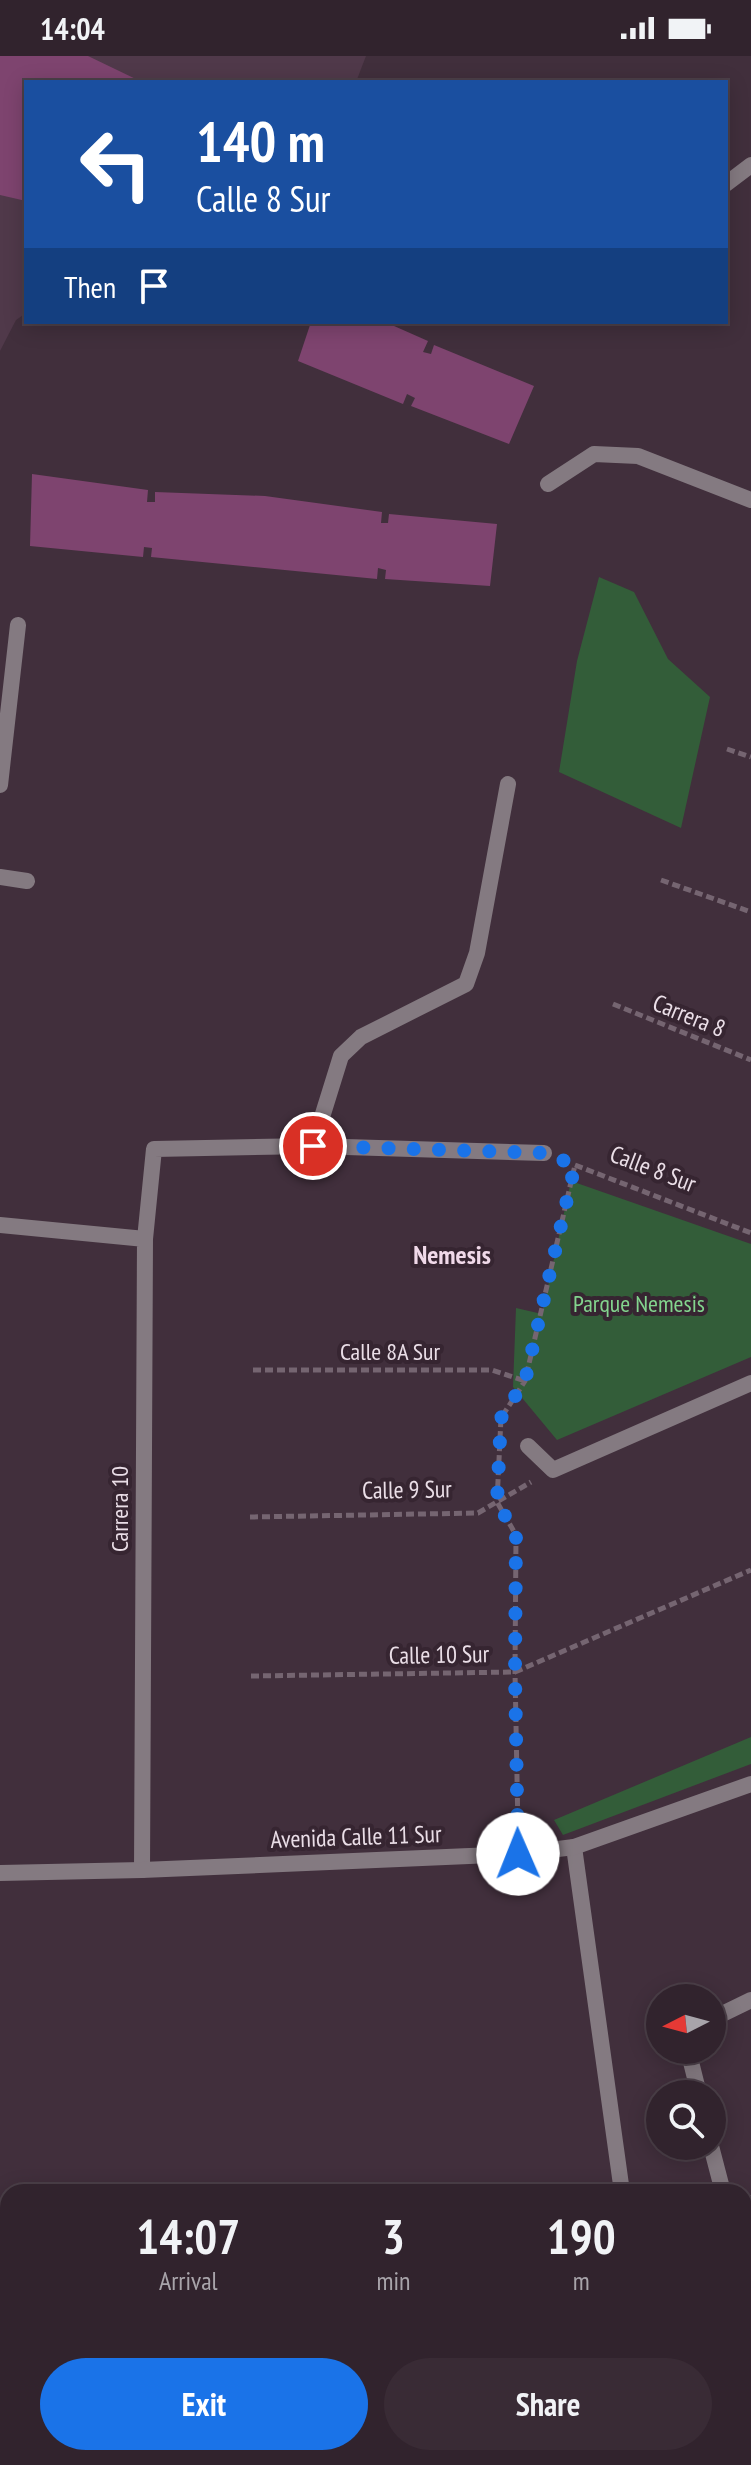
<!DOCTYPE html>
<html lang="en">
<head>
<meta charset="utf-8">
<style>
  :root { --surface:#31232d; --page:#392b35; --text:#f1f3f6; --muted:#a8a4aa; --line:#4c4049; --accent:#1a73e8 }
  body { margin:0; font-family:"PT Sans Narrow",sans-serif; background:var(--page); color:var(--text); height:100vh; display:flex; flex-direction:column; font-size:30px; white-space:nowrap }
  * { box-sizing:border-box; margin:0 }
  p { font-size:26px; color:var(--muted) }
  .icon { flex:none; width:44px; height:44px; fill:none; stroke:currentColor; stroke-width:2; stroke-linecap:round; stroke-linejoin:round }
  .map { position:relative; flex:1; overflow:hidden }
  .details { position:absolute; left:0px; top:2128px; width:752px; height:282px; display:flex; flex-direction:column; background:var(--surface); border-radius:24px 24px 0 0; box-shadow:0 4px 20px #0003,0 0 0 2px var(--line) }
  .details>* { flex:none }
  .top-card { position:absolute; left:24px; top:24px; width:704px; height:244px; border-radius:0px; box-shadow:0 4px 20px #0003,0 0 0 2px var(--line); background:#1a4fa0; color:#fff; overflow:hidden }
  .needle { width:52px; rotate:264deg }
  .fabs { position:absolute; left:646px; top:1928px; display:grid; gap:16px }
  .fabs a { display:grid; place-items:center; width:80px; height:80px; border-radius:50%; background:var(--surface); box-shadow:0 4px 20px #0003,0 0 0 2px var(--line); font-size:40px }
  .pin { position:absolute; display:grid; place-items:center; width:68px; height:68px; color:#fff; margin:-34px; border:4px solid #fff; border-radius:50%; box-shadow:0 2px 8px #0007 }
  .me { position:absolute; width:88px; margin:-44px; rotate:359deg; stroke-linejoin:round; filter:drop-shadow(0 0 6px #0008) }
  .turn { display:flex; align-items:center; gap:28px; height:168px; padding:0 40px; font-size:36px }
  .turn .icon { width:104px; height:104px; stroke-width:2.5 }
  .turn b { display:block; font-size:56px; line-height:68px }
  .then { display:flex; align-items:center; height:76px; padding:0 40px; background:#0003; gap:16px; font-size:30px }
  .eta { display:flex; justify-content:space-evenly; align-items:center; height:136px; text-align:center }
  .eta b { font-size:48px; font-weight:600; line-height:56px }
  .primary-button { display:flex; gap:16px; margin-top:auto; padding:16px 40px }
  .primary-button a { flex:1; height:92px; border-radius:48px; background:var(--accent); color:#fff; font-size:32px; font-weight:600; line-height:92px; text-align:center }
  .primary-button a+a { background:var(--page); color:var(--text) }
  .status { display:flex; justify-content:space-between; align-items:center; height:56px; padding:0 40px; background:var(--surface); direction:ltr }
  .status svg { height:22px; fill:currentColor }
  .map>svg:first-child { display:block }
  .built { fill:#50394a }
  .green { fill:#335d39 }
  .building { fill:#7e446f }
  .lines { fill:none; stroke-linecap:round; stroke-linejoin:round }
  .path { stroke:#756571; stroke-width:5; stroke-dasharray:8 4; stroke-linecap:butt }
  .service { stroke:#847a81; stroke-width:16 }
  .minor { stroke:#847a81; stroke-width:16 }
  .tertiary { stroke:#847a81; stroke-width:16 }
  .route { stroke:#1a73e8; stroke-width:14; stroke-dasharray:0 25.2 }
  .labels { text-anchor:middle; stroke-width:8; stroke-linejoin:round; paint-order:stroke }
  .street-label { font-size:24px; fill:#eadee7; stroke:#362531 }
  .park-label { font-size:24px; fill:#83d48e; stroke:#362531 }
  .neighbourhood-label { font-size:26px; font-weight:bold; fill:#f0d9e9; stroke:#362531 }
</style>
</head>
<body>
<div class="status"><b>14:04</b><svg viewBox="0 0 49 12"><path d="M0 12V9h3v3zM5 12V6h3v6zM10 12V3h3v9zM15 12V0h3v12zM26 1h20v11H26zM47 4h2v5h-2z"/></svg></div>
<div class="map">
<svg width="751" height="2409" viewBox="0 0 751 2409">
  <rect width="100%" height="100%" fill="#412f3c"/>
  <path class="built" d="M0,0h366l-10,26h-330v231l-10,7 -16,31z"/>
  <path class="green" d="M599,521l35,15 34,67 42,38 -29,131 -122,-56 18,-111z
    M571,1125l180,63v113l-194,83 -44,-53 3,-79 26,6z
    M751,1681v27l-188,71 -9,-15z
    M744,2237l7,15v157h-751v-9l8,-1v3h736z"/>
  <path class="building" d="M0,0h88l54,26h-116v119l-26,-6z
    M311,266h74l43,19 -5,11 8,2 3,-9 100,41 -25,58 -98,-38 4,-8 -8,-4 -4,10 -105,-43z
    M32,418l116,16 -1,12h8v-10l110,4 117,16 -1,11h7l1,-9 108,10 -7,62 -105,-7 1,-9 -8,-2 -1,11 -226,-22 1,-9 -8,-1 -1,10 -113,-11z"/>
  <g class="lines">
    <path class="path" d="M727,693l24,8
      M661,824l90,32
      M613,948l138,56
      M575,1109l176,68
      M253,1314h239l33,11
      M250,1461l228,-4 53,-31
      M251,1620l264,-4 236,-102
      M518,1774l-3,-158 1,-137 -19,-33 4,-84 24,-37 50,-216"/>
    <path class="service" d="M726,128l25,-19
      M548,428l46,-30 44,2 113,44
      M0,821l27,4
      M313,1090l28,-90 20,-19 105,-53 11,-31 31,-169
      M574,1791l48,345"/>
    <path class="minor" d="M0,729l18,-160
      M0,1169l145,14
      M528,1390l25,24 198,-87
      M142,1814l3,-631 9,-90 159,-3 231,7
      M712,1963l39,-19
      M688,1994l11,44
      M711,2090l12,46
      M744,2150l7,-3
      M744,2237l4,16"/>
    <path class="tertiary" d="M0,1817l142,-3 376,-16 56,-7 177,-63"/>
  </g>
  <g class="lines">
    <path class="route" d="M313,1090l231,7 31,12 -50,216 -24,37 -4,84 19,33 -1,137 3,182"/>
  </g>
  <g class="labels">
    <g class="street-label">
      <text transform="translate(689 960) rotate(22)" y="8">Carrera 8</text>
      <text transform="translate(653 1113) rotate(21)" y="8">Calle 8 Sur</text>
      <text x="390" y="1304">Calle 8A Sur</text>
      <text transform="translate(407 1434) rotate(-1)" y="8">Calle 9 Sur</text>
      <text transform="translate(120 1453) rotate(-90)" y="8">Carrera 10</text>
      <text transform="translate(439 1599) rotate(-1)" y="8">Calle 10 Sur</text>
      <text transform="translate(356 1781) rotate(-2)" y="8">Avenida Calle 11 Sur</text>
    </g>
    <g class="park-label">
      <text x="639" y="1256">Parque Nemesis</text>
    </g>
    <g class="neighbourhood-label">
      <text x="452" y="1208">Nemesis</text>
    </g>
  </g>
</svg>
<div class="fabs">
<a><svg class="needle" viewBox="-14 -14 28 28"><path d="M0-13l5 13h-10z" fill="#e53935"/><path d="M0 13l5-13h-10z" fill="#a8a4aa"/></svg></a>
<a><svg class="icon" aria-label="search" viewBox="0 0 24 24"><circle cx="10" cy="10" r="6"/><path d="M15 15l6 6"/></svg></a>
</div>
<div class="pin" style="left:313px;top:1090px;background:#d93025"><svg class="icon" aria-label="arrive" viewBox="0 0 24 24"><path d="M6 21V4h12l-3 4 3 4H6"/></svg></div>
<svg class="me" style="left:518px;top:1798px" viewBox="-20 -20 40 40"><circle r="19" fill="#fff"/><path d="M0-13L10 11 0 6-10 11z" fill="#1a73e8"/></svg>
<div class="top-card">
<div class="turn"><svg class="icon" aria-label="left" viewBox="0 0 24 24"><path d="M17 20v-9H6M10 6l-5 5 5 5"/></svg><div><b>140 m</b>Calle 8 Sur</div></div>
<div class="then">Then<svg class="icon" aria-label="arrive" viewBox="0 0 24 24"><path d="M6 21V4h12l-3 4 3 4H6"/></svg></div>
</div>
<section class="details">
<div class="eta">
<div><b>14:07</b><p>Arrival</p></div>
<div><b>3</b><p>min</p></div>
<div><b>190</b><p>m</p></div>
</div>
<div class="primary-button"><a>Exit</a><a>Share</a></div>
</section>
</div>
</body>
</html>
